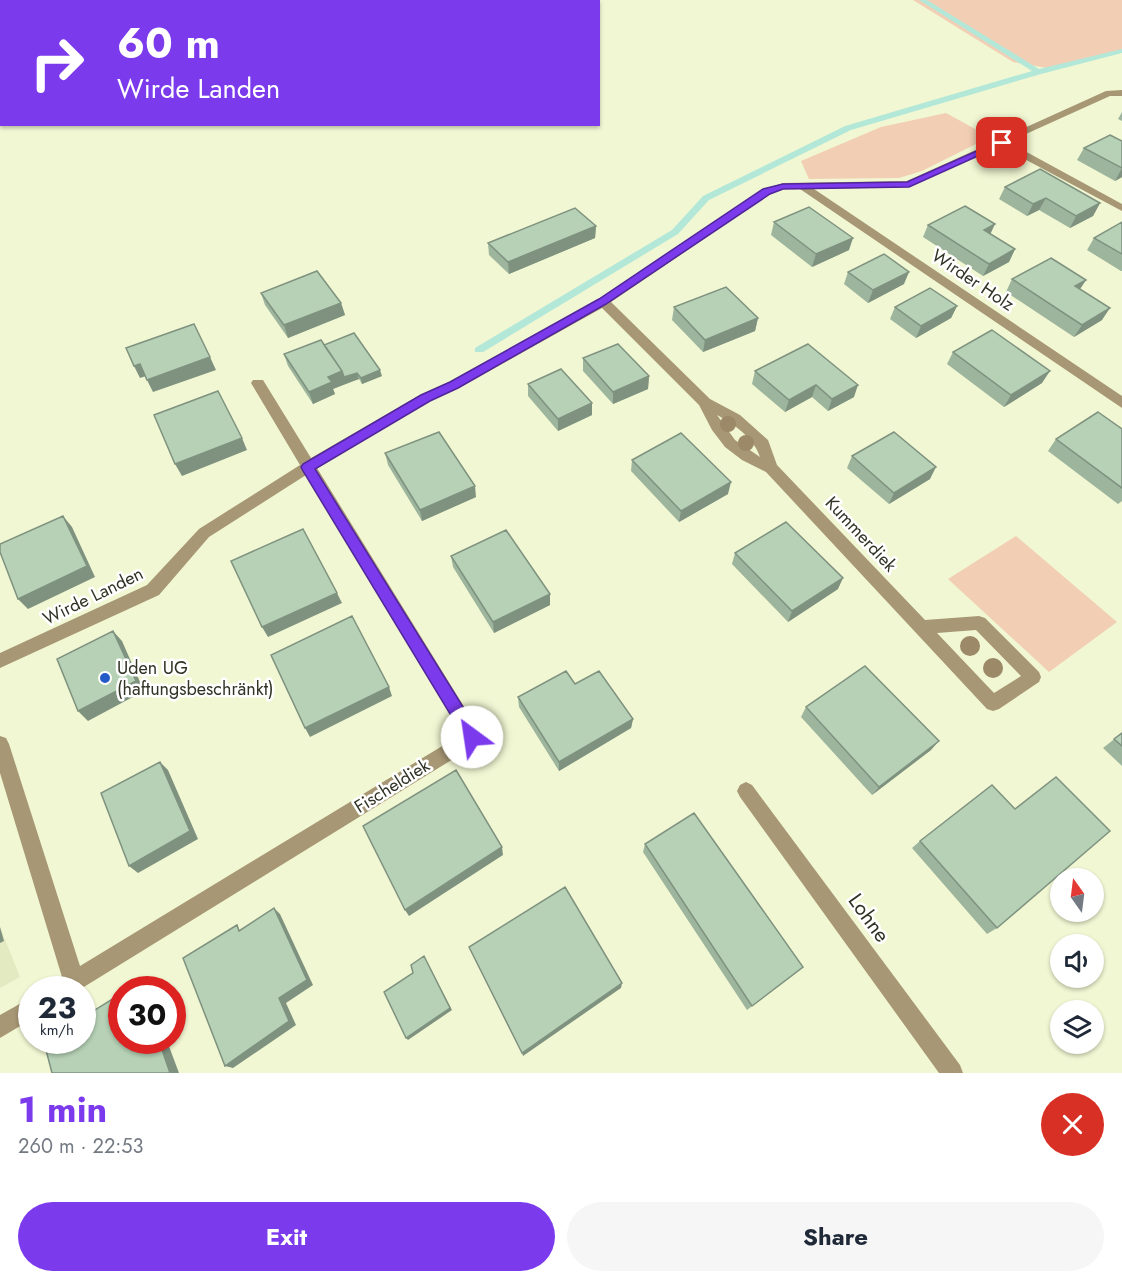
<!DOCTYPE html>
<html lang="en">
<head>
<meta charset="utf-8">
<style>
  :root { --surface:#fff; --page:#f6f6f7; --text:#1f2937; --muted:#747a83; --accent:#7c3aed }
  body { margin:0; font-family:Jost,sans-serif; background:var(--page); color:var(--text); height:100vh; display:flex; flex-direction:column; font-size:22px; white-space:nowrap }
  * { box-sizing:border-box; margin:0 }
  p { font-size:20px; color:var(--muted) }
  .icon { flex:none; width:33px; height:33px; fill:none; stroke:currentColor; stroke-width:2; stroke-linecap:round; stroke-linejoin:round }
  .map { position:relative; height:1073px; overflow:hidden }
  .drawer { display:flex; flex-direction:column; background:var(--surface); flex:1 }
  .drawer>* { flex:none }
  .top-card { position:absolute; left:0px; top:0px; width:600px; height:126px; box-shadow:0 2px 4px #0004; background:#7c3aed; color:#fff; overflow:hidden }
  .needle { width:39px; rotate:346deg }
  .tools { position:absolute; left:1050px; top:868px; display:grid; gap:12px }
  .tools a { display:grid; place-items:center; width:54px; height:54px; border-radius:50%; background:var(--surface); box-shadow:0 2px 4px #0004; font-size:30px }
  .speed { position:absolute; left:18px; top:976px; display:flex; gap:12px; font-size:30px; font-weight:700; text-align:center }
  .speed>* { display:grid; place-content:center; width:78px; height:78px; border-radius:50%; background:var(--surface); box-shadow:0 2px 4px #0004; line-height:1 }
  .speed small { font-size:15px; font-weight:400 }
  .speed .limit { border:9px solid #d22; background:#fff; color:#111 }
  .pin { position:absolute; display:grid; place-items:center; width:51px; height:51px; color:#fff; margin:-26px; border-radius:12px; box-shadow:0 3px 9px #0006 }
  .me { position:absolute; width:66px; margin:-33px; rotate:329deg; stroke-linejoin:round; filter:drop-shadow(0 0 4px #0008) }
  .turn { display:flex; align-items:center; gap:21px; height:126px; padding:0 18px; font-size:27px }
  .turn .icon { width:78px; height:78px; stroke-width:2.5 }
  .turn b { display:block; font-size:42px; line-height:51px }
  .round { display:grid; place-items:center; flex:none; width:63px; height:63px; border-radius:32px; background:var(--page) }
  .summary { display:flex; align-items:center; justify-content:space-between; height:102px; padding:0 18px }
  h1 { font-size:36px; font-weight:700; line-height:45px; color:var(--accent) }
  .action { display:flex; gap:12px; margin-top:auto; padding:12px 18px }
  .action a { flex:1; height:69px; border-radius:36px; background:var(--accent); color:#fff; font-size:24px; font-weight:700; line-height:69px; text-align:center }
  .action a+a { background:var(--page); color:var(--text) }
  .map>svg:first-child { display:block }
  .built { fill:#e3e9c0 }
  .green { fill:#f2ceb4 }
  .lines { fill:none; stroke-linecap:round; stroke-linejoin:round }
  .stream { fill:#b3e8d8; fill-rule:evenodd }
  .service { fill:#a79774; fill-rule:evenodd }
  .minor { fill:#a79774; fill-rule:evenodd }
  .tree { fill:#9b8967 }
  .wall { fill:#9db49d }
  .shaded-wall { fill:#7f927f }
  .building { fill:#b6d1b6; stroke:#7f927f; stroke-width:1.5 }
  .route { fill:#7c3aed; stroke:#51269a; stroke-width:1.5 }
  .poi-dot { fill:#245ac8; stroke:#fff; stroke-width:2 }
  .labels { text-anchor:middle; stroke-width:5; stroke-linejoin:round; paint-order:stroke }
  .street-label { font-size:18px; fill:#313325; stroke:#fff }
  .poi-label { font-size:18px; fill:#313325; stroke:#fff; text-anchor:start }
  .near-street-label { font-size:21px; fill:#313325; stroke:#fff }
</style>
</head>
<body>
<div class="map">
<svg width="1122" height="1073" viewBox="0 0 1122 1073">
  <rect width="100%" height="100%" fill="#f1f7d3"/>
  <path class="built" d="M0,927l20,50 -20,11z"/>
  <path class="green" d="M913,0h209v51l-70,18 -39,-7z
    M946,113l44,24 -68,34 -23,7 -90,1 -8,-18 80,-34z
    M1016,536l101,86 -68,50 -101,-93z"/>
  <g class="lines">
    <path class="stream" d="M919,0h8l112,69 83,-20v4l-81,21 -190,56 -142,70 -31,34 -195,118h-8v-4l197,-118 31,-34 142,-70 187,-55z"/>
    <path class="service" d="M746,782l6,3 208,280 3,8h-24l-199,-276 -3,-6 3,-6z"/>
    <path class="minor" d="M1122,90v6h-12l-102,46 114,62v7l-122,-65 -91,41 -95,2 308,207v12l-322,-219h-16l-14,5 -159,108 99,97 30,16 28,25 9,25 148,155 54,-4 6,2 54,54 2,5 -2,5 -40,27 -6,2 -6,-2 -221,-237 -24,-12 -17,-13 -13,-17 -13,-25 -97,-97 -143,80 -29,13 -113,67 162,263 3,6 -3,6 -400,247h-29l3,-7 9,-6 -62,-204v-37l6,2 3,6 71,222 382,-232 -156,-259 -97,62 -50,58 -159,73v-15l147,-68 52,-56 101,-64 -49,-82 2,-3h10l48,78 109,-63 29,-13 150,-83 163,-109 21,-7 124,-2 199,-90zM717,415c17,9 37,23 43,42l-25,-17zM976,630l45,46 -27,17 -57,-60z
      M32,997v22l-32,19v-23z"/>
  </g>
  <g class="tree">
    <circle cx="728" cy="424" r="8"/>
    <circle cx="746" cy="443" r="8"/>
    <circle cx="970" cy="646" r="10"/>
    <circle cx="993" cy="668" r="10"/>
  </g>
  <path class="wall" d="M1122,112v9l-4,-2z
    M1122,141v36l-7,4 -38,-21 7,-12z
    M1005,187l95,16 -7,13 -23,12 -31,-18 -12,6 -28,-17z
    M774,222l75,28 -37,17 -41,-32z
    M1122,222v49h-1l-34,-21 7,-12z
    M928,225l62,9 25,15 -6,13 -26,14 -60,-39z
    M596,226l-1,12 -86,36 -20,-19 -1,-12z
    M848,272l56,12 -36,19 -24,-19z
    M1012,279l74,1 -6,9 22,31 -28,17 -68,-45z
    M261,293l80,10 4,12 -57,23 -23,-33z
    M957,306l-6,12 -35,20 -26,-19 5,-12z
    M674,307l84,11 -3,13 -52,21 -31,-32z
    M808,344l46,53 -26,14 -16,-14 -27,15 -33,-28 3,-13z
    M324,345l58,31 -20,8 -3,-5 -13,4 -13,6 2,5 -22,10 -25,-38 -4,-12z
    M953,352l89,31 -38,24 -57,-43z
    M583,358l66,18 -1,13 -35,15 -30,-33z
    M528,384l64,19v12l-34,16 -30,-35z
    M1122,429v72l-4,3 -70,-53 8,-12z
    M385,453l91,44 -54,24 -34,-56z
    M852,456l78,23 -41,25 -42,-36z
    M632,460l96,34 -49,28 -48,-51z
    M735,553l103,36 -50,33 -56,-58z
    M451,556l99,49 -56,28 -41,-66z
    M575,684l58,35 -2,9 -72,43 -40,-64 -1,-10z
    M806,707l125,43 -59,45 -71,-78z
    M1122,733v33l-19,-18z
    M920,841l77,87 -10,6 -75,-86z
    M645,844l152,128 -50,38 -104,-158z"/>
  <path class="shaded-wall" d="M0,31h2v13l-2,1z
    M0,106l2,2v12h-2z
    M1122,168v9l-7,4z
    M1046,198l-7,12 -12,6 6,-12z
    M1100,203l-7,13 -23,12 6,-12z
    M995,224l-6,13 -5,-7z
    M596,226l-1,12 -86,36 -1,-12z
    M853,238l-4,12 -37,17 4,-13z
    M1015,249l-6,13 -26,14 6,-12z
    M909,272l-5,12 -36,19 5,-13z
    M1086,280l-8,12 -3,-6z
    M341,303l4,12 -57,23 -4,-13z
    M957,306l-6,12 -35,20 5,-12z
    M1110,308l-8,12 -28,17 8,-12z
    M758,318l-3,13 -52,21 2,-12z
    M210,357l6,13 -63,22 -6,-12z
    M140,364l6,12 -6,2 -6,-12z
    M380,370l2,6 -20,8 -1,-6z
    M342,371l15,2 2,6 -26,10 2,5 -22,10 -4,-12 19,-15z
    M1050,371l-8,12 -38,24 7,-12z
    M649,376l-1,13 -35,15v-12z
    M816,385l-4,12 -27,15 4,-12z
    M858,385l-4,12 -26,14 4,-12z
    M592,403v12l-34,16v-12z
    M242,438l5,12 -65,26 -7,-12z
    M936,467l-6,12 -41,25 5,-11z
    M731,482l-3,12 -49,28 2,-11z
    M475,486l1,11 -54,24 -2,-11z
    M63,516l9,11 23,50 -67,32 -10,-10z
    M843,578l-5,11 -50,33 4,-11z
    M337,593l5,10 -74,34 -6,-10z
    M550,594v11l-56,28 -1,-11z
    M113,631l9,10 22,50 -56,30 -10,-10z
    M389,687l3,9 -82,41 -5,-9z
    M633,719l-2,9 -72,43v-9z
    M939,741l-8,9 -59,45 7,-8z
    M160,762l8,8 30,69 -60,34 -9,-7z
    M502,847l1,8 -94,61 -4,-6z
    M274,908l6,6 33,71 -27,18 10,22 -63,43 -8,-2 54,-68z
    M0,927l4,14 -4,2z
    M424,956l28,54 -44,30 -2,-2z
    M138,983l10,5 1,2h-9z
    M622,983l-1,5 -98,68 -1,-3z
    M159,1041h8l12,32h-9z"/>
  <path class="building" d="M1110,135l12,6v27l-38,-20z
    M1040,169l60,34 -24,13 -30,-18 -13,6 -28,-17z
    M965,206l30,18 -11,6 31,19 -26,15 -61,-39z
    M809,207l44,31 -37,16 -42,-32z
    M575,208l21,18 -88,36 -20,-19z
    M1122,222v32l-28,-16z
    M884,254l25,18 -36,18 -25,-18z
    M1051,258l35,22 -11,6 35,22 -28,17 -70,-46z
    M317,271l24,32 -57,22 -23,-32z
    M726,287l32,31 -53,22 -31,-33z
    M930,288l27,18 -36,20 -26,-19z
    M194,324l16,33 -63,23 -7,-16 -6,2 -8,-18z
    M992,330l58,41 -39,24 -58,-43z
    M354,333l26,37 -19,8 -4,-5 -13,4 -2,-6 -18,-26z
    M321,340l21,31 -14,6 4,5 -23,10 -25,-38z
    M618,344l31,32 -36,16 -30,-34z
    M808,344l50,41 -26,14 -16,-14 -27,15 -34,-29z
    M561,369l31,34 -34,16 -30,-35z
    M218,391l24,47 -67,26 -21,-49z
    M1098,412l24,17v59l-66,-49z
    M439,432l36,54 -55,24 -35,-57z
    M894,432l42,35 -42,26 -42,-37z
    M681,433l50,49 -50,29 -49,-51z
    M63,516l24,50 -69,33 -18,-47v-8z
    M786,522l57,56 -51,33 -57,-58z
    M303,529l34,64 -75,34 -31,-66z
    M506,530l44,64 -57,28 -42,-66z
    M352,616l37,71 -84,41 -34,-73z
    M113,631l23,50 -58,30 -21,-52z
    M865,666l74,75 -60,46 -73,-80z
    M566,671l9,13 24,-13 34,48 -74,43 -41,-65z
    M1122,733v13l-8,-7z
    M160,762l30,69 -61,35 -28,-73z
    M456,770l46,77 -97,63 -42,-84z
    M1056,777l54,54 -113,97 -77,-87 72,-56 23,24z
    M694,813l109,154 -51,39 -107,-162z
    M565,887l57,96 -100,70 -53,-106z
    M274,908l33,72 -28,18 10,23 -64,45 -42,-108 54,-33 2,6z
    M424,956l26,52 -44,30 -22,-46 29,-19 -2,-8z
    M138,983l2,7h-13z
    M122,993v48h37l11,32h-118l-6,-23 14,-9h22v-14l3,-1 -3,-8z"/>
  <path class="route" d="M999,141l8,2 -98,44 -126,2 -13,5 -164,110 -148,84 -28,13 -115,68 163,262 2,6 -2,5 -6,2 -5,-2 -164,-271 -2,-4 2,-3 118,-69 29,-13 149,-83 164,-110 20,-5 124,-2z"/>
  <circle class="poi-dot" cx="105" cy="678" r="6"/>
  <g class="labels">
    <g class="street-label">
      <text transform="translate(973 280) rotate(34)" y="6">Wirder Holz</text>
      <text transform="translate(861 534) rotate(47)" y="6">Kummerdiek</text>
      <text transform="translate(93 596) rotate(-26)" y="6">Wirde Landen</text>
      <text transform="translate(392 786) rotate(-32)" y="6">Fischeldiek</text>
    </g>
    <g class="poi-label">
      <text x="117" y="674">Uden UG<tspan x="117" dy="21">(haftungsbeschränkt)</tspan></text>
    </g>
    <g class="near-street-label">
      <text transform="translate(869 918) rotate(54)" y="7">Lohne</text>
    </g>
  </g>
</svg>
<div class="tools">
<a><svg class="needle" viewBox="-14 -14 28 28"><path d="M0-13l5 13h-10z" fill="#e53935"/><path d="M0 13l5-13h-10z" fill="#747a83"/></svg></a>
<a><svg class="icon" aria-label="sound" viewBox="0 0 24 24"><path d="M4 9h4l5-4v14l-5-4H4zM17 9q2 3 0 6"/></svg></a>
<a><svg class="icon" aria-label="layers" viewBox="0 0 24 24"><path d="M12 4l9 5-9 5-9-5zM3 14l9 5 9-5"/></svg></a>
</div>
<div class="speed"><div>23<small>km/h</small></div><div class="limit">30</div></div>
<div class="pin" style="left:1002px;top:143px;background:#d93025"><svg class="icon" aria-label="arrive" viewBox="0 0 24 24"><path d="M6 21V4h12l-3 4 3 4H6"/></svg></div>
<svg class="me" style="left:472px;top:737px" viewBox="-20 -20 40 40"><circle r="19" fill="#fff"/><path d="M0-13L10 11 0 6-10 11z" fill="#7c3aed"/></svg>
<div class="top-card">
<div class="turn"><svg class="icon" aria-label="right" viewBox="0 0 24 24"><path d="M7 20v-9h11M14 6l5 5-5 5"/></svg><div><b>60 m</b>Wirde Landen</div></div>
</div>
</div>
<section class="drawer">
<div class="summary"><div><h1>1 min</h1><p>260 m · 22:53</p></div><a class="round" style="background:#d93025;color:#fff"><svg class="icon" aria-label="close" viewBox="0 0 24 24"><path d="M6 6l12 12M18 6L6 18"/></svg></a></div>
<div class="action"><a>Exit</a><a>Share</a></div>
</section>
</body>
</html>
